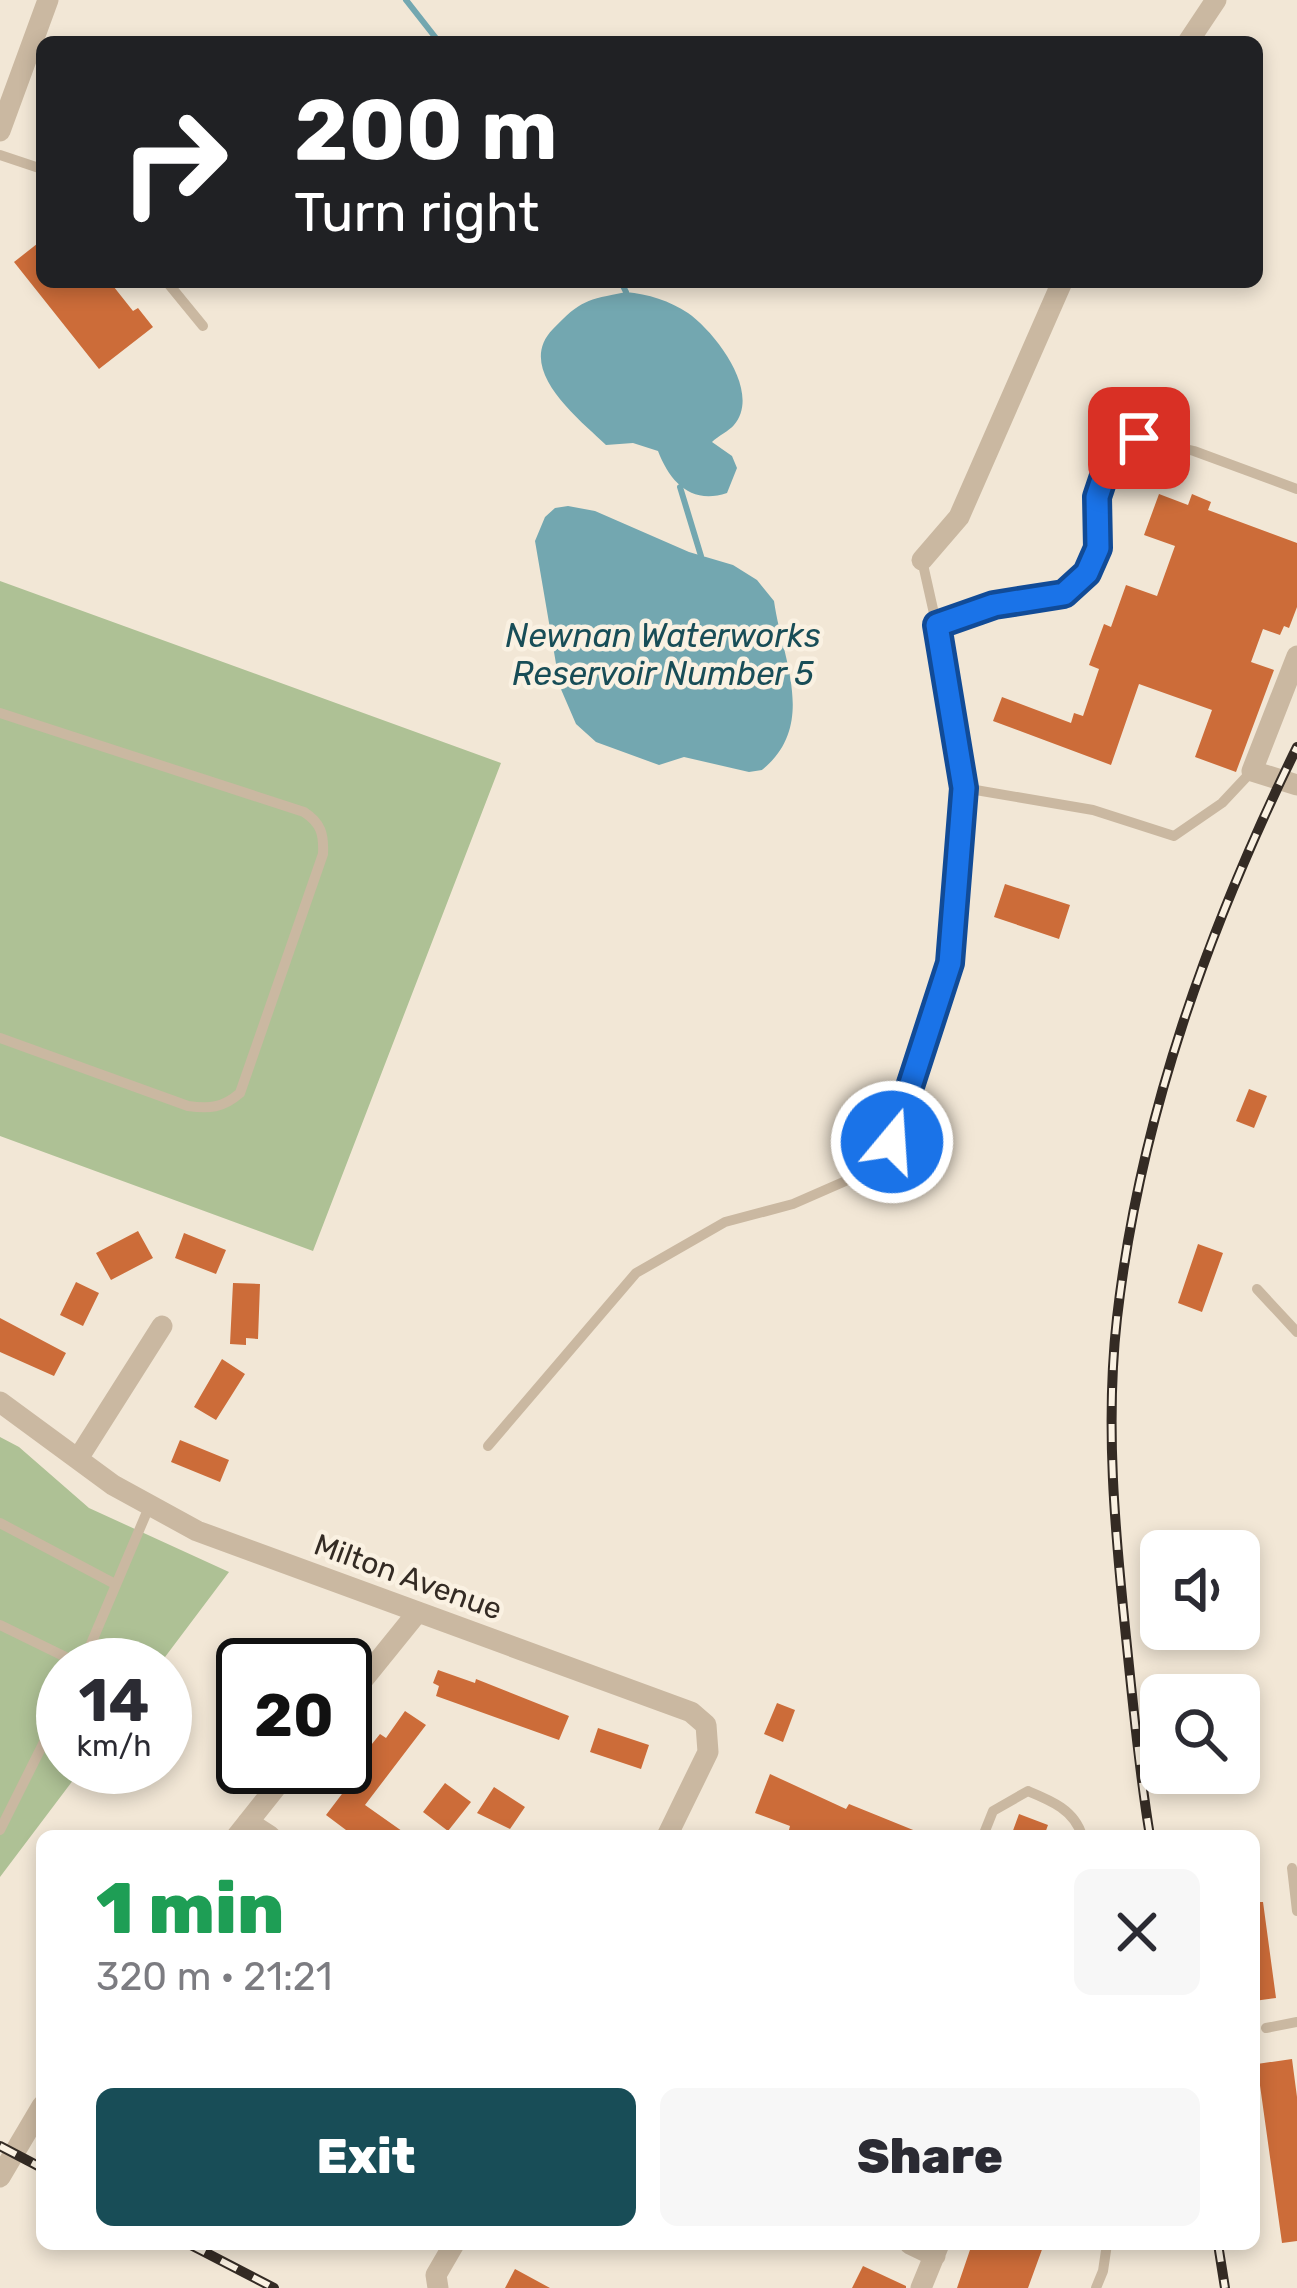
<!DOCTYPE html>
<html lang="en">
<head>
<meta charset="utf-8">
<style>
  :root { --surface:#fff; --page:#f7f7f7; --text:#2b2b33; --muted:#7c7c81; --accent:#184d57 }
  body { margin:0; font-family:Rubik,sans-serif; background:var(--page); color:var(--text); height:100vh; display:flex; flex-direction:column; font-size:45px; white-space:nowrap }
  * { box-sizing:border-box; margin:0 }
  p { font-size:39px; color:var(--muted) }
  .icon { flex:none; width:66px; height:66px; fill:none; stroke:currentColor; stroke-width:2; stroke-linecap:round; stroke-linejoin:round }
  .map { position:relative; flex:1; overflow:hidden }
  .details { position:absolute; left:36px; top:1830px; width:1224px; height:420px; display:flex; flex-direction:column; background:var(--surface); border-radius:18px; box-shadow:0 6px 18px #0003 }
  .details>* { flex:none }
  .banner { position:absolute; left:36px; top:36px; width:1227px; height:252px; border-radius:18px; box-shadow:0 6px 18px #0003; background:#202124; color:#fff; overflow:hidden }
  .controls { position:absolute; left:1140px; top:1530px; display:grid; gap:24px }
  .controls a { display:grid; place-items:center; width:120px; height:120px; border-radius:18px; background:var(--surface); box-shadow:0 6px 18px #0003; font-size:60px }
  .speed { position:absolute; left:36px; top:1638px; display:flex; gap:24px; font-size:60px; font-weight:700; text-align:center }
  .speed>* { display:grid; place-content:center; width:156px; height:156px; border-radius:50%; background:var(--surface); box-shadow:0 6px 18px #0003; line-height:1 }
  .speed small { font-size:30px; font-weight:400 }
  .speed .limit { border:6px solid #111; border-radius:18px; background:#fff; color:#111 }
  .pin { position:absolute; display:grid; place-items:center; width:102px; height:102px; color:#fff; margin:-51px; border-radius:24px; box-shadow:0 6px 18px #0006 }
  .me { position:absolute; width:132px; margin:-66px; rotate:18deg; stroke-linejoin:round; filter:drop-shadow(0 0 9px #0008) }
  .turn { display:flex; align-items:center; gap:42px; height:252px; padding:0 60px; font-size:54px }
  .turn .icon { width:156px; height:156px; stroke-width:2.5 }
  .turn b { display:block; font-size:84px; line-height:102px }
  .round { display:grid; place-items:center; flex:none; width:126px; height:126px; border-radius:18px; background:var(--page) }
  .summary { display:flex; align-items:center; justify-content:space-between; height:204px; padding:0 60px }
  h1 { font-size:72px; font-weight:800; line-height:90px; color:#1e9e55 }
  .button { display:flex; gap:24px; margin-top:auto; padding:24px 60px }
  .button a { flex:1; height:138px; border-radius:18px; background:var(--accent); color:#fff; font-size:48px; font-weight:800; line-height:138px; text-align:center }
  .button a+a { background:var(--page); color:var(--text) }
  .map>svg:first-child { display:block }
  .green { fill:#aec195 }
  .water { fill:#73a7b0 }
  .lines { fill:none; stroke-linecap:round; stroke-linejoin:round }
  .stream { stroke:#73a7b0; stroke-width:6 }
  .building { fill:#cc6c39 }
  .lane { stroke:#cab8a1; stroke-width:10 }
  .street { stroke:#cab8a1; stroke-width:21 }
  .rail-casing { stroke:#342b24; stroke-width:10 }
  .rail { stroke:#faf1e2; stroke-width:6; stroke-dasharray:18; stroke-linecap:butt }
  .route-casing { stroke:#114b97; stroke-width:30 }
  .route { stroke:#1a73e8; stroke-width:21 }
  .labels { text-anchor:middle; stroke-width:9; stroke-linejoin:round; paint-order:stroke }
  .street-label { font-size:30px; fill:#342b24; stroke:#faf1e2 }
  .water-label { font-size:33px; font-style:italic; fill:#184d57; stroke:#faf1e2 }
</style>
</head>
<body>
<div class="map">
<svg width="1297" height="2288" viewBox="0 0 1297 2288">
  <rect width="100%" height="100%" fill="#f2e7d6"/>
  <path class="green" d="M0,581l501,182 -188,488 -313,-115z
    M0,1437l19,10 70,61 140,64 -70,93h-96v102h20l-83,110z"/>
  <path class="water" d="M626,292c22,2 44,9 62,21 27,19 74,79 46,112 -5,6 -16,11 -22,17l20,14 5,12 -10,25c-36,12 -57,-11 -69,-42l-25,-8 -27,2c-27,-26 -92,-76 -53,-116 28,-29 33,-29 73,-37z
    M568,506l27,5 94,41 44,13 24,15 17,21c8,58 44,123 -12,169l-13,2 -65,-15 -25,8 -63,-23 -20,-18 -16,-37 -25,-146 10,-24 10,-9z"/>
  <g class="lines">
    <path class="stream" d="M406,0l33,42
      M621,282l5,10
      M680,487l21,69"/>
  </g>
  <path class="building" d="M42,240v42h68l23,29 5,-3 15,19 -54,42 -85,-107z
    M1159,494l29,11 4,-11 19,8 -3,8 89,33v64l-8,21 -5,-2 -4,9 -17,-6 -12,33 23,8 -38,102 -41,-15 17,-47 -73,-26 -28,81 -118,-44 9,-24 69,26 3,-10 9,3 16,-47 -10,-4 15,-41 7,3 15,-42 31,11 18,-50 -31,-11z
    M1005,884l65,21 -11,34 -65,-22z
    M1249,1089l18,7 -13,32 -18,-7z
    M138,1231l15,27 -42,22 -15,-27z
    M184,1233l42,17 -10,24 -41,-16z
    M1198,1244l25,9 -21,59 -24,-9z
    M76,1282l23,11 -16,33 -23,-11z
    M233,1283l27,1 -2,55 -12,-1v7l-16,-1z
    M0,1318l66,35 -12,23 -54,-24z
    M222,1359l23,15 -29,46 -22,-13z
    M180,1440l49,20 -9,22 -49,-20z
    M438,1670l37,13 1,-4 93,37 -10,24 -123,-44 3,-10 -6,-3z
    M777,1703l18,7 -12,32 -19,-8z
    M405,1711l21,14 -61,80 44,31h-55l-28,-21 22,-29 -5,-4 12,-17 25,-31 6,4z
    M598,1728l51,17 -8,24 -51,-17z
    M770,1774l76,35 3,-5 79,32h-125l-14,-6 1,-4 -35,-13z
    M445,1783l26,19 -23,29 -25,-19z
    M494,1787l31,20 -15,22 -33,-16z
    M1019,1814l29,11 -4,11h-33z
    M1254,1902h9l13,96 -22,3z
    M1292,2059l5,38v144l-15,2 -25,-179z
    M972,2244h72l-16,44h-71z
    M863,2266l43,20v2h-54z
    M515,2269l35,19h-45z"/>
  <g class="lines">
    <path class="lane" d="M0,155l42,14
      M167,282l36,44
      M937,625l57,-20 70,-11 23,-21 11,-25 -1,-51 16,-48 26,-11 55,13 103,38
      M0,713l304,99c17,11 20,22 19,42l-83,239c-17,15 -31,16 -52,13l-188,-68
      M964,788l129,22 81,26 48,-33 30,-32
      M1257,1289l40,43
      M488,1446l148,-173 89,-51 68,-18 64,-28 35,-34 58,-179 14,-175 -18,-121 -24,-107
      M0,1523l115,61
      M0,1625l82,40 67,-158
      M0,1830l63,-126
      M983,1836l10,-25 35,-20c22,9 47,19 54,45
      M1292,1868l5,43
      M1266,2028l31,-6
      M1096,2288l7,-17 4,-27"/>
    <path class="street" d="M1188,42l28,-42
      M0,131l48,-131
      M922,560l37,-43 103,-235
      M1297,656l-45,115 45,14
      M0,1402l113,83 84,46 494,181 15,13 2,27 -41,84
      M79,1457l83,-131
      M345,1702l72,-89
      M248,1822l22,14
      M237,1836l55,-69
      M0,2177l42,-71
      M910,2244l25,12
      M438,2288l-2,-13 18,-31
      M921,2288l18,-44"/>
    <defs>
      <path id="rail" d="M1150,1836c-11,-66 -17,-132 -24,-199 -11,-106 -21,-213 -9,-319 23,-201 91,-389 180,-571
        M0,2146l42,22
        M189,2244l85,44
        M1218,2244l7,44"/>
    </defs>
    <use href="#rail" class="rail-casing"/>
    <use href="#rail" class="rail"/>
  </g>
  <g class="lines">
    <defs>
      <path id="route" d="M892,1142l58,-179 14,-175 -27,-163 57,-20 70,-11 23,-21 11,-25 -1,-51 16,-48 26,-11"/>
    </defs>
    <use href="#route" class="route-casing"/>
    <use href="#route" class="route"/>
  </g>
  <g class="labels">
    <g class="street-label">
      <text transform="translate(408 1577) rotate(20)" y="10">Milton Avenue</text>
    </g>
    <g class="water-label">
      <text x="663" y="647">Newnan Waterworks<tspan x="663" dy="38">Reservoir Number 5</tspan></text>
    </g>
  </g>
</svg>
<div class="controls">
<a><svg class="icon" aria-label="sound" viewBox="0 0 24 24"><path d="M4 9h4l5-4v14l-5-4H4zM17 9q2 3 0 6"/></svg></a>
<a><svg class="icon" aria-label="search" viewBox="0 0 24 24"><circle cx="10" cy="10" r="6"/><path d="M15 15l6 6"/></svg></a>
</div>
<div class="speed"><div>14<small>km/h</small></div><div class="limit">20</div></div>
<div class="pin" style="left:1139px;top:438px;background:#d93025"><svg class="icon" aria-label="arrive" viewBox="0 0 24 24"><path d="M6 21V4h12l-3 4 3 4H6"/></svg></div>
<svg class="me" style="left:892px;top:1142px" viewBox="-20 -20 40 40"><circle r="17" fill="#1a73e8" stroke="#fff" stroke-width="3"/><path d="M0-11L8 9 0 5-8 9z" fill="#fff"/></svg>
<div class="banner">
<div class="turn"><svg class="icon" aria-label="right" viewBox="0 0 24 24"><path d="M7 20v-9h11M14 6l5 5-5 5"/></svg><div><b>200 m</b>Turn right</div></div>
</div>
<section class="details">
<div class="summary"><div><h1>1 min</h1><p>320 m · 21:21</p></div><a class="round"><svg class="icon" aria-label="close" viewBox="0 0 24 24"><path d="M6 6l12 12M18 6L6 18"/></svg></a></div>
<div class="button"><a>Exit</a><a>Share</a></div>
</section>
</div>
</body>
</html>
